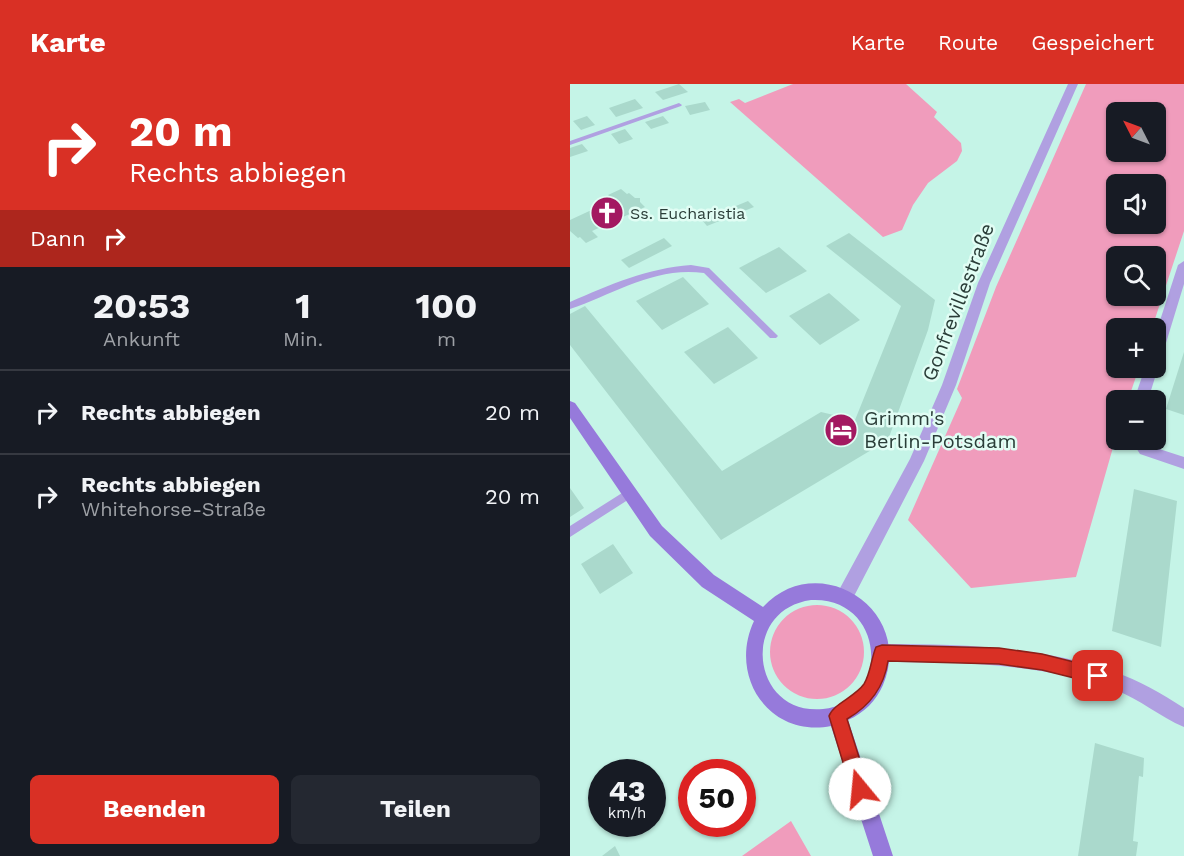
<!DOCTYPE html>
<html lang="de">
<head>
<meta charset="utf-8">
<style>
  :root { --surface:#171b24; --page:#242831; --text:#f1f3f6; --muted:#9ea1a6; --line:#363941; --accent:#d93025 }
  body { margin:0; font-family:"Work Sans",sans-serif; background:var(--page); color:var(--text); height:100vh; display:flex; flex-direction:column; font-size:22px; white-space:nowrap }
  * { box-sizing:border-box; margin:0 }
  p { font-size:20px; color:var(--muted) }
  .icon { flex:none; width:33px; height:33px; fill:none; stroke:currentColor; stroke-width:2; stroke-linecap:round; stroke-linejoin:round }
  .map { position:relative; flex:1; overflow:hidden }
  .side { display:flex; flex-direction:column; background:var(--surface); width:570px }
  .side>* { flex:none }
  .guide { background:#d93025; color:#fff; overflow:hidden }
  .needle { width:39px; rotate:312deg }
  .tools { position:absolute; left:536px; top:18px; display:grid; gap:12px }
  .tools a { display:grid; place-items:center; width:60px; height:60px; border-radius:9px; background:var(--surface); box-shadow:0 2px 4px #0004; font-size:30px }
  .speed { position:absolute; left:18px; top:675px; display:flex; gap:12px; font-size:30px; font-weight:700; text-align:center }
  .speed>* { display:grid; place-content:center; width:78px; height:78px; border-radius:50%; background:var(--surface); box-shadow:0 2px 4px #0004; line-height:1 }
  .speed small { font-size:15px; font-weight:400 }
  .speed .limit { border:9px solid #d22; background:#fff; color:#111 }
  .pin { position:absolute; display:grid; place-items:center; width:51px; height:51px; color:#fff; margin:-26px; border-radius:12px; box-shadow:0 3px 9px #0006 }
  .me { position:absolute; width:66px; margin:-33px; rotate:343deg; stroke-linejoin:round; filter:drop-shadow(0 0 4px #0008) }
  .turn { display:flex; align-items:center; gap:21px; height:126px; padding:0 30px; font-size:27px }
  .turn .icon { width:78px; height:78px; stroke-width:2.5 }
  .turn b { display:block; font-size:42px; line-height:51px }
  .then { display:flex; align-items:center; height:57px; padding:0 30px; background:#0003; gap:12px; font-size:22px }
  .eta { display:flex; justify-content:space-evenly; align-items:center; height:102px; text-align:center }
  .eta b { font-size:36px; font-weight:700; line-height:42px }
  .button { display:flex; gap:12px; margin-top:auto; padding:12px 30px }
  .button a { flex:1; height:69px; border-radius:9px; background:var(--accent); color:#fff; font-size:24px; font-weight:700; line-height:69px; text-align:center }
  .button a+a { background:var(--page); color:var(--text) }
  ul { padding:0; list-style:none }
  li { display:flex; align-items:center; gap:18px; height:84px; padding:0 30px; border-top:2px solid var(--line) }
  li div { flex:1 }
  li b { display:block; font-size:22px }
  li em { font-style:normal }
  header { display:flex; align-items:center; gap:36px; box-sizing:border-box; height:84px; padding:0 30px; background:var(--accent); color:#fff }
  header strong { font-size:28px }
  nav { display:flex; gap:33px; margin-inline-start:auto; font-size:21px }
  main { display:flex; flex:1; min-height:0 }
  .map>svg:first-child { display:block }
  .green { fill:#f09cbc; fill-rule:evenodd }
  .building { fill:#aad9cc }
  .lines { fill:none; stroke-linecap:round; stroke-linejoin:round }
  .service { fill:#b0a0e1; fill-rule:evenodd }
  .minor { fill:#b0a0e1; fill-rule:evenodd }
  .tertiary { fill:#b0a0e1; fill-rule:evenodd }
  .secondary { fill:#967adb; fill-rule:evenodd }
  .route { fill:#d93025; stroke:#8d1f18; stroke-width:1.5 }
  .labels { text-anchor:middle; stroke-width:5; stroke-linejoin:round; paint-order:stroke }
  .far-poi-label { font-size:16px; fill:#2a3d38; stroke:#e1fdf4; text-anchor:start }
  .street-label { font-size:20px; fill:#2a3d38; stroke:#e1fdf4 }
  .poi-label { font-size:20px; fill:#2a3d38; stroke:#e1fdf4; text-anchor:start }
</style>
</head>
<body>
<header>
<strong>Karte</strong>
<nav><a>Karte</a><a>Route</a><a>Gespeichert</a></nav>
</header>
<main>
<section class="side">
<div class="guide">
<div class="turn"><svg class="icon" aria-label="right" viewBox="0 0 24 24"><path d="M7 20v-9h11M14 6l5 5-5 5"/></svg><div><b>20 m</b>Rechts abbiegen</div></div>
<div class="then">Dann<svg class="icon" aria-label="right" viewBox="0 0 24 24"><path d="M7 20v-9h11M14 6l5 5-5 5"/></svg></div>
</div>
<div class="eta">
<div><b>20:53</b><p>Ankunft</p></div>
<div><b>1</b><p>Min.</p></div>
<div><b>100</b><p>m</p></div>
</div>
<ul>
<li><svg class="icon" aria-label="right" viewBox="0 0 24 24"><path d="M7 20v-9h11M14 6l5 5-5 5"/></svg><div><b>Rechts abbiegen</b></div><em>20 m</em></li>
<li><svg class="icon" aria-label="right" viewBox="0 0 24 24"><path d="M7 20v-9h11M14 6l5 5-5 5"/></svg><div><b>Rechts abbiegen</b><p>Whitehorse-Straße</p></div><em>20 m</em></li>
</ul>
<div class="button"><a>Beenden</a><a>Teilen</a></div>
</section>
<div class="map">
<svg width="614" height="772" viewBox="0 0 614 772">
  <rect width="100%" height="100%" fill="#c5f4e7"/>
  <path class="green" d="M223,0h113l31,28 -3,5 27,26 1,8 -5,10 -29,22 -15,22 -11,25 -19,7 -153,-135 9,-3 6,4z
    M516,0h98v147l-32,97h-36v40h23l-11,32h-12v37l-40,140 -105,11 -63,-68 54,-122 -5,-9 39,-102zM585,28v40h-39v-40zM585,100v40h-39v-40zM585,172v40h-39v-40z
    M200 568a47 47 0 1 1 94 0a47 47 0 1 1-94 0Z
    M221,737l20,35h-69z"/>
  <path class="building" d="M109,0l9,8 -25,8 -8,-8z
    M65,15l8,9 -27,9 -7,-9z
    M135,18l5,8 -20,5 -5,-9z
    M17,32l8,9 -14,5 -8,-9z
    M93,32l6,7 -18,6 -6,-7z
    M55,45l8,10 -14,5 -8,-10z
    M12,60l6,7 -18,6v-9z
    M51,105l6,5 2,-1 6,5h5v4l5,5 -53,24 6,6 -12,6 -6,-6 -2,1 -8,-7v-11l43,-20 -5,-5z
    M178,117l6,6 -47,19 -5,-6z
    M279,149l86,67 -7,30 -40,110 -167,100 -151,-195v-31l15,-8 137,165 99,-59 34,8 46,-114 -75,-60z
    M94,154l8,8 -43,22 -8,-8z
    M209,163l28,24 -41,22 -27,-25z
    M113,193l26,27 -47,26 -26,-29z
    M259,209l31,27 -40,25 -31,-29z
    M158,243l30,31 -44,26 -30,-32z
    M614,268v63l-18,-6z
    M0,404l14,20 -14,9z
    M564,405l43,12 -16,146 -49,-16z
    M43,460l20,29 -33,21 -19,-30z
    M525,659l49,15 -1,19 -4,-1 -6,65 5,1 -2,14h-58z
    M45,762l5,10h-18z"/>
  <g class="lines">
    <path class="service" d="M109,19l3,2 -1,1 -111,39v-4z
      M121,181l18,3 67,66 2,2 -2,2h-6l-66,-65c-49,-7 -90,21 -134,36v-7c39,-17 78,-34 121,-37z
      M60,404l4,2 1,3 -1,3 -64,41v-11z"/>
    <path class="minor" d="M614,177v23l-22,72 -7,5v-25l23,-71z
      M586,280l2,4 -10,32h-14l11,-32h10z
      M561,356h15l4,6 34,11v12l-44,-15z
      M312,560c78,0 158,2 232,28 25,8 48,22 70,36v19c-24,-10 -44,-28 -69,-37 -74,-27 -155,-28 -233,-28l-6,-3 -3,-6 3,-6z"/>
    <path class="tertiary" d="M498,0h10l-88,199 -34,102 -32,76 -73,141 -6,2 -6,-2 -2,-6 2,-6 71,-131 32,-74 36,-102z"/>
    <path class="secondary" d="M0,317l5,2 87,123 52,49 49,32c55,-59 152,2 120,78 -7,16 -19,28 -35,35l45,136h-20l-42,-130c-62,12 -103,-50 -77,-105l-52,-34 -52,-51 -80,-118zM241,516c74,-4 82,102 12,109 -72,7 -84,-99 -12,-109z"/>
  </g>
  <path class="route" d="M312,561l117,3 43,6 56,14 6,2 2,6 -2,6 -6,2 -56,-14 -43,-6 -111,-3c-4,26 -18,45 -41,58l22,70 -3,6 -6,3 -7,-3 -2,-6 -22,-73c4,-12 26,-19 35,-32 7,-12 7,-25 12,-37z"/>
  <defs>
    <symbol id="church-disc" viewBox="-11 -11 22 22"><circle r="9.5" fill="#a31961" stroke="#e1fdf4"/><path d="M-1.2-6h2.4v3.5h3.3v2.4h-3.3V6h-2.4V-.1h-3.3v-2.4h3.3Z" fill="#fff"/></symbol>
    <symbol id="hotel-disc" viewBox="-11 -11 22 22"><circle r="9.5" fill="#a31961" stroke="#e1fdf4"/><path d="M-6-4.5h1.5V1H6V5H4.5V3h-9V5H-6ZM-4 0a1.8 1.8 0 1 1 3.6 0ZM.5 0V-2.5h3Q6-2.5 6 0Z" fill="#fff"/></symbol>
  </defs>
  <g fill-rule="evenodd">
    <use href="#church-disc" x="18" y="110" width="38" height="38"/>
    <use href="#hotel-disc" x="252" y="327" width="38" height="38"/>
  </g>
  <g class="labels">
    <g class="far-poi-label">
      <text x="60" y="135">Ss. Eucharistia</text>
    </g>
    <g class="street-label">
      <text transform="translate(388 218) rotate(-69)" y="7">Gonfrevillestraße</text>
    </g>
    <g class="poi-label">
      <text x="294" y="341">Grimm's<tspan x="294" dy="23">Berlin-Potsdam</tspan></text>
    </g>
  </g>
</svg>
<div class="tools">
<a><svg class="needle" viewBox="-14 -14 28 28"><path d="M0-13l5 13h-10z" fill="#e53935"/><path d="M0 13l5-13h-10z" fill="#9ea1a6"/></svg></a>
<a><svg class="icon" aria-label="sound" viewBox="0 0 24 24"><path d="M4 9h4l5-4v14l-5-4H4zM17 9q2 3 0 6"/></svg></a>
<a><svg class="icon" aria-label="search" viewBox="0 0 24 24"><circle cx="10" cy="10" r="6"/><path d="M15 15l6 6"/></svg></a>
<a>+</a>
<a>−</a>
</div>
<div class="speed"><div>43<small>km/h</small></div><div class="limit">50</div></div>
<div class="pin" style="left:528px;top:592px;background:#d93025"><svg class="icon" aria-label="arrive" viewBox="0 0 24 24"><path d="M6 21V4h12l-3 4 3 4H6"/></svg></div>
<svg class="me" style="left:290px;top:705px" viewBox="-20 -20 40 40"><circle r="19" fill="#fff"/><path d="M0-13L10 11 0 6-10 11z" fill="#d93025"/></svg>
</div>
</main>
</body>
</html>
